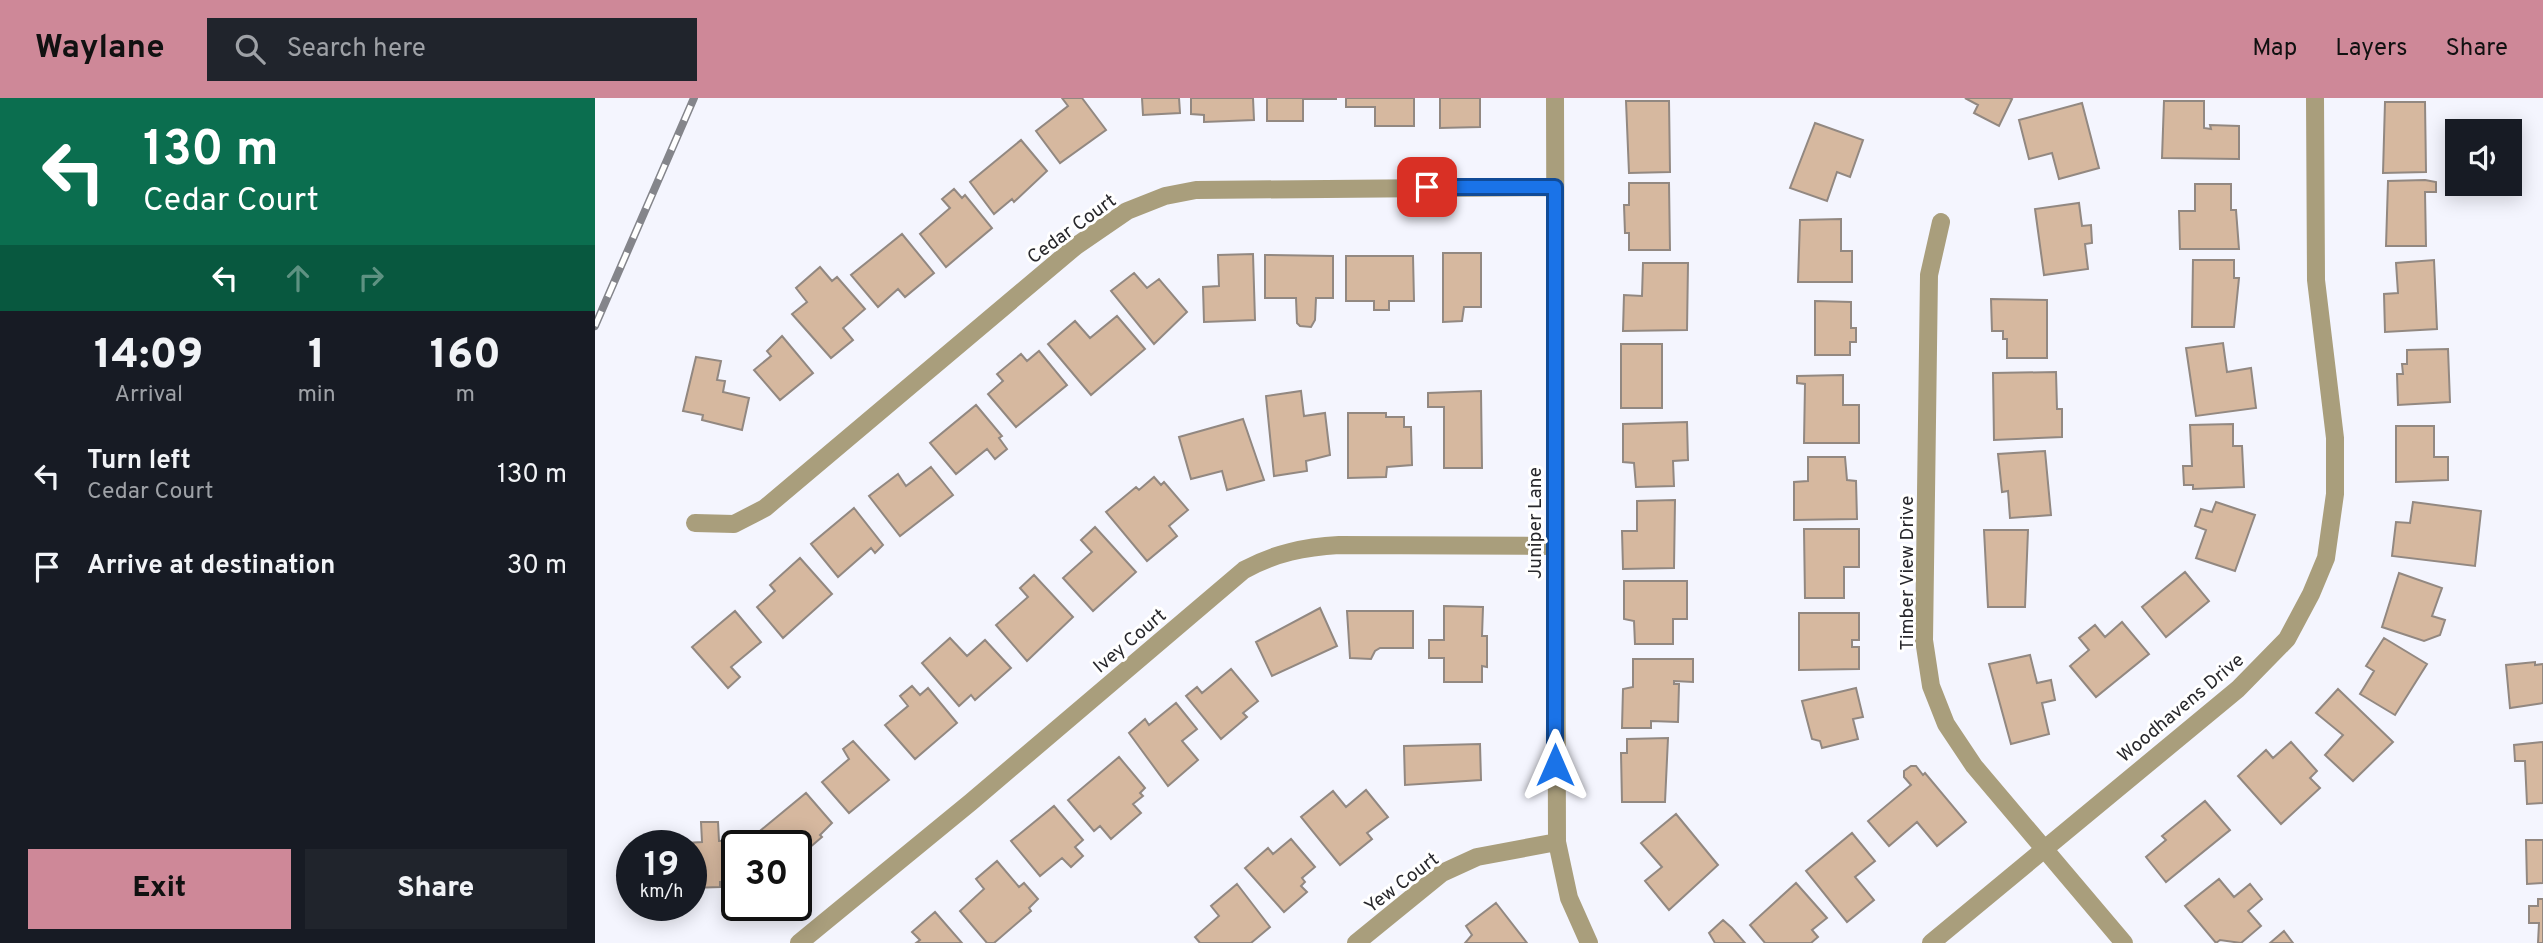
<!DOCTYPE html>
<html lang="en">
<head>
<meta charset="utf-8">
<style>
  :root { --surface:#171b24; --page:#20242c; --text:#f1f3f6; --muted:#9ea1a6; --accent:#ce8898 }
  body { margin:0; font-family:Overpass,sans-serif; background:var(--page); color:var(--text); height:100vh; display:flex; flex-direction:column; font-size:26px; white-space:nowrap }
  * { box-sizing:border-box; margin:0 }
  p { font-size:23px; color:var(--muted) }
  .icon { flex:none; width:38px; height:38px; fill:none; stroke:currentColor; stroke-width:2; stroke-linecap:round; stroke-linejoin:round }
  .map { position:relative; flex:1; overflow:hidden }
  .drawer { display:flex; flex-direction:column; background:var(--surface); width:595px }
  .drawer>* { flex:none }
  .banner { background:#0b6e4f; color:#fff; overflow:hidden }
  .fabs { position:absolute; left:1850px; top:21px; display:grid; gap:14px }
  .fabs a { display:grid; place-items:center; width:77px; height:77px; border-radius:0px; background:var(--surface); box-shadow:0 4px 18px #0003; font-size:35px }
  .speed { position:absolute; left:21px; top:732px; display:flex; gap:14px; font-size:35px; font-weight:700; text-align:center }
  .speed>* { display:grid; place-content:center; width:91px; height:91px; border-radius:50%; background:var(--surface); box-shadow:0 4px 18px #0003; line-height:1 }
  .speed small { font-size:18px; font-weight:400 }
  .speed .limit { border:4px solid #111; border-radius:10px; background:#fff; color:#111 }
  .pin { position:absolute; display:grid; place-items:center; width:60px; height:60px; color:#fff; margin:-30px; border-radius:14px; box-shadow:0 4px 10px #0006 }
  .me { position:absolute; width:77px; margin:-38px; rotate:0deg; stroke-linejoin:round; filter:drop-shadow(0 0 5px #0008) }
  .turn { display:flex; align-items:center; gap:24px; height:147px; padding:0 28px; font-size:32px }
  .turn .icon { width:91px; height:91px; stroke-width:2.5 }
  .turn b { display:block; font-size:49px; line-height:60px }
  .lanes { display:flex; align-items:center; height:66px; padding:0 28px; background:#0003; justify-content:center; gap:35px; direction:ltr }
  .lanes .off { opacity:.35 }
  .eta { display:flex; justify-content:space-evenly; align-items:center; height:119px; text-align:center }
  .eta b { font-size:42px; font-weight:800; line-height:49px }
  .primary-button { display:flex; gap:14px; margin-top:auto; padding:14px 28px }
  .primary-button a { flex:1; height:80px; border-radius:0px; background:var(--accent); color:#111; font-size:28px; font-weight:800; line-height:80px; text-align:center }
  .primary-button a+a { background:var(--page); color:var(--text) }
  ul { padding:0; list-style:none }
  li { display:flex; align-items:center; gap:21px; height:91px; padding:0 28px }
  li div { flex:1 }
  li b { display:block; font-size:26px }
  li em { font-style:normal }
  header { display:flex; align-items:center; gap:42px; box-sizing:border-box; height:98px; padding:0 35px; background:var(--accent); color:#111 }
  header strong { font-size:33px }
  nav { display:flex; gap:38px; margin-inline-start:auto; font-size:24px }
  .search { width:490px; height:63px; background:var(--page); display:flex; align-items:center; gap:18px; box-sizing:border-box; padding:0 24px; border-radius:0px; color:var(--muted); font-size:26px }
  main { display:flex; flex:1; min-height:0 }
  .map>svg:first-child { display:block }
  .building { fill:#d6b89f; stroke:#928881; stroke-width:2 }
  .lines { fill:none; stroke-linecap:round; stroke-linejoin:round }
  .minor { stroke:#a99e7c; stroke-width:18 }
  .rail-casing { stroke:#84858b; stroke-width:8 }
  .rail { stroke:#fff; stroke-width:5; stroke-dasharray:16; stroke-linecap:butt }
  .route-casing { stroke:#114b97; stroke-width:18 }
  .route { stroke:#1a73e8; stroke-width:12 }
  .labels { text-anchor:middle; stroke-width:6; stroke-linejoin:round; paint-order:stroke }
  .street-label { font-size:19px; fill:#28282c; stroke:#fff }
</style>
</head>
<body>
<header>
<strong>Waylane</strong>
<div class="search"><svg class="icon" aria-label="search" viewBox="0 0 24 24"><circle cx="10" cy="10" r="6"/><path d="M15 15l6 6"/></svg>Search here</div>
<nav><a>Map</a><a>Layers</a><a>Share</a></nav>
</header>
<main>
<section class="drawer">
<div class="banner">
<div class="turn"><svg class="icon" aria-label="left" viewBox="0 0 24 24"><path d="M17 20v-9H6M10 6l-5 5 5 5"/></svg><div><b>130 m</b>Cedar Court</div></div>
<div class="lanes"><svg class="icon" aria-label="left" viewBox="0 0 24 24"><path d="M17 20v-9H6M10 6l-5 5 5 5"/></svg><svg class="icon off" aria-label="ahead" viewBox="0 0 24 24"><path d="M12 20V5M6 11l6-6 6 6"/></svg><svg class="icon off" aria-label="right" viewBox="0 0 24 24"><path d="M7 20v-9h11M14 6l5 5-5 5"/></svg></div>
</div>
<div class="eta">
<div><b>14:09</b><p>Arrival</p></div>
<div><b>1</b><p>min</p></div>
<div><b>160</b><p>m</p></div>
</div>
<ul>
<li><svg class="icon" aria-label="left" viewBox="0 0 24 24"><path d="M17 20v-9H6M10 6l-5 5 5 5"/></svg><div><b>Turn left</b><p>Cedar Court</p></div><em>130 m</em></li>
<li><svg class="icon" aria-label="arrive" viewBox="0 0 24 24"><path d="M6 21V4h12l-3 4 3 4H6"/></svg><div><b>Arrive at destination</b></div><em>30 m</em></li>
</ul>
<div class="primary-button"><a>Exit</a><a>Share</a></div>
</section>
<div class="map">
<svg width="1948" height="845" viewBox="0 0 1948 845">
  <rect width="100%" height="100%" fill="#f4f5fe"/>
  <path class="building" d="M467,0h20l24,32 -46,33 -24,-32 32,-25z
    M547,0h37l1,15 -37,2z
    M596,0h62l1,22 -50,2v-7l-13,-1z
    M672,0h69v1h-33v22h-36z
    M751,0h68v28h-39v-19h-29z
    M845,0h40v29l-40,1z
    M1370,0h44l3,1 -13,27 -25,-13 4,-8z
    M1031,3h43l1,71 -41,1z
    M1569,3h40v27l7,1 -1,-4 29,1v33l-77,-1z
    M1790,4h40l1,70 -43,1z
    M1487,5l17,65 -40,11 -7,-26 -23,6 -10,-39z
    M1220,25l48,17 -13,37 -13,-5 -10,29 -37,-13z
    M426,42l26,31 -33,31 -2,-3 -18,15 -24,-32z
    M1830,82l11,2v10h-11l1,54h-40l2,-65z
    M1034,85h40l1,67h-41v-17h-4l-1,-28h5z
    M1600,86h36v26h5l3,39h-59l-1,-38h16z
    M359,91l8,9 3,-3 27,33 -46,39 -26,-33 30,-26 -8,-9z
    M1484,105l3,23 9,-1 1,18 -7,1 3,25 -44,6 -9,-66z
    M1246,121v32h11v31h-54l2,-62z
    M307,136l32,39 -29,24 -7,-8 -20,18 -27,-32z
    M848,155h38v54h-17l-2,14 -19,1z
    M658,156l2,66 -51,2 -1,-35 16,-1 -1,-31z
    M670,157l68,1v42h-17l-1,22 -4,7 -11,-1 -3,-3 -1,-25h-31z
    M751,158h67l1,45h-25v9h-15v-9h-28z
    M1598,162h41v18h5l-5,49h-42z
    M1839,162l3,69 -52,3 -1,-38 14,-1 -2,-30z
    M1048,165h45l-1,67 -64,1 1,-36 18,1z
    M225,169l12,14 5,-4 28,32 -22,19 10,12 -22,18 -39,-44 15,-12 -11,-14z
    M539,175l13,15 12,-9 28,33 -33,32 -43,-53z
    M1396,201l56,1v58h-40v-19h-4v-8h-11z
    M1220,203l36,1v26h5v14h-6v13h-35z
    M522,218l28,33 -54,46 -43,-51 27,-23 15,17z
    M187,238l31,37 -33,27 -26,-30 17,-14 -4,-5z
    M1628,245l4,29 24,-4 5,40 -60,8 -10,-68z
    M1026,246h41v64h-41z
    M1853,251l2,53 -52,3 -1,-31h6l-1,-10h5v-14z
    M444,253l28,34 -51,42 -28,-33 15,-13 -6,-7 24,-20 6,7z
    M101,259l25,4 -4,19 8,1 -2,11 26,6 -7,32 -40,-10 1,-5 -20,-4z
    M1461,274l1,37h5v28l-68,3 -1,-67z
    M1248,277v30h16v38h-55l1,-59 -8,-1v-7z
    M706,293l3,25 21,-3 5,42 -24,6 1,10 -33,5 -8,-80z
    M886,293l1,77h-38v-61h-16v-14z
    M381,307l26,31 -3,2 8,11 -12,10 -8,-10 -31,25 -26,-31z
    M753,315h38v4h18v10h7l1,38 -25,2 -1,10 -38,1z
    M648,321l21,61 -37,10 -5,-19 -31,8 -12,-42z
    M1092,324l1,38 -15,1 1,25 -38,1 -2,-24 -11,-1v-38z
    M1638,326v22h9l2,41 -51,2v-4h-9l-1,-19h9l-2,-41z
    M1801,328h38v31h14v23l-52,2z
    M1450,353l6,64 -41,3 -2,-27 -6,1 -4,-38z
    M1213,359h37l2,23 9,1 1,38 -63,1v-38l14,-1z
    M336,369l22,28 -53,41 -31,-40 29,-22 8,12z
    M559,379l7,8 3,-3 24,28 -19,16 8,10 -30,25 -41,-49 30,-25 3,3z
    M1080,402l-1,68 -51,1 -1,-38h15v-30z
    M1621,404l39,13 -20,56 -39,-13 10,-28 -11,-4 6,-17 11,3z
    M1818,404l68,9 -6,55 -83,-10 4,-34 14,1z
    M259,410l29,37 -8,8 -4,-5 -33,29 -27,-33z
    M500,429l41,45 -43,39 -30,-33 29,-26 -11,-12z
    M1209,431h55v38h-15v31h-39z
    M1389,432h44l-3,77h-37z
    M205,460l32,36 -49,44 -26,-31 18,-16 -5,-6z
    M1590,474l24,29 -43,36 -24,-30z
    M1804,475l43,15 -10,28 13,4 -5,15 -16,6 -42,-14z
    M439,477l39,42 -46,44 -31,-36 32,-28 -8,-9z
    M1029,483h63v38h-14v25h-38l-1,-23 -10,-2z
    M849,508l39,1 -1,29h5v31l-5,-1v16h-38v-24h-15v-18h15z
    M725,510l17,38 -65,30 -16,-34z
    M140,513l26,31 -30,25 9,10 -12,11 -36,-41z
    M752,513h66v37h-33l-5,3 -4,8 -21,-1z
    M1204,515h60v27h-7v7h7v22l-60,1z
    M1527,524l27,32 -53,43 -26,-31 19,-16 -10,-12 16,-13 10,12z
    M355,540l17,18 18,-16 26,28 -36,32 -4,-5 -12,11 -37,-43z
    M1789,540l43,26 -32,51 -35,-21 14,-23 -8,-5z
    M1435,557l7,28 14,-3 4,20 -13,3 7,31 -38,10 -22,-80z
    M1038,561h60v23l-19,-1v3h5l-1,38 -27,-1v7h-29l1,-39 10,-2z
    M1940,564v3l8,-1v39l-33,5 -4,-43z
    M636,571l27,32 -15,12 4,4 -26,22 -35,-43 11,-9 5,6z
    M317,588l8,9 8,-7 29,35 -42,36 -30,-34 23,-19 -8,-10z
    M1261,590l7,29 -10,2 5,20 -36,9 -2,-7 -8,-2 -10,-38z
    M1743,591l55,53 -40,39 -28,-26 18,-20 -27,-22z
    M581,605l21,26 -15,12 16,19 -30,26 -39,-53 16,-14 4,6z
    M1073,640l-3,64h-43l-1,-49h6v-14z
    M258,643l36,39 -40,33 -27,-31 27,-23 -6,-10z
    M1696,644l26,29 -7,7 10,10 -39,36 -43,-48 28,-26 7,8z
    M1948,644v61l-16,1 -2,-43h-10l-1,-16z
    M885,646l1,36 -76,5 -1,-39z
    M524,659l26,31 -5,5 3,3 -10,8 8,9 -30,26 -11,-13 -6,5 -26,-31z
    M1316,668h5l7,9 2,-2 41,49 -29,24 -20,-24 -28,24 -21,-25 43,-36 -7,-8v-6z
    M771,692l22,27 -21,16 5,6 -32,26 -39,-48 32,-26 13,16z
    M211,695l26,30 -12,12 2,2 -21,18h-5v-10h-32l-9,-10z
    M1610,703l25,29 -64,52 -20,-25 20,-17 -4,-4z
    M459,708l29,34 -8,7 8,9 -12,11 -9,-9 -22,18 -29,-35z
    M1081,716l42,51 -49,45 -24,-29 17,-14 -21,-24z
    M106,724h17l1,19 26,-1 1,5h-9v36l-17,1v5l-28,1 -1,-43 -23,-1 34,-2z
    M1257,735l23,28 -20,16 19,23 -27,22 -41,-51z
    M696,741l24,28 -13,11 3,4 -4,4 6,6 -23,20 -39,-44 23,-20 5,6z
    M1931,742h17v43l-16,1z
    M402,763l22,26 5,-4 14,16 -9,9 2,3 -37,32h-7l-27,-32 24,-22 -8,-10z
    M1624,781l15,18 16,-13 12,15 -14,12 13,15 -20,17 -21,-3 -4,3 -31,-37z
    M1201,785l31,35 -15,12 6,7 -7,6h-46l-15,-18z
    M642,786l33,43 -19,16h-51l-5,-6 24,-21 -8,-10z
    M1943,801h5v44h-5l1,-20h-10v-17h9z
    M901,805l31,40h-62l7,-8 -6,-9z
    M340,814l27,31h-46l4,-3 -8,-8z
    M1128,822l9,8 13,15h-30l-6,-10z
    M1689,833l9,12h-23z"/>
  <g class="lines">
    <path class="minor" d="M960,0l2,744 12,56 20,45
      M1346,124l-12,53 -5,365 7,46 15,38 28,42 150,177
      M100,425l39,1 31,-16 311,-262 51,-35 38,-15 31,-6 359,-3
      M204,845l172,-141 273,-232c31,-17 61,-23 95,-25l216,1
      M761,845l86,-70 35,-16 80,-15
      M1336,845l307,-254 49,-50 24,-45 15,-36 9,-64v-56l-19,-158 -1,-182"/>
    <defs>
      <path id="rail" d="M0,228l99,-228"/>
    </defs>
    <use href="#rail" class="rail-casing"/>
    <use href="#rail" class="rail"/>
  </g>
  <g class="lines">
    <defs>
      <path id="route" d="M832,89h128v578"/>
    </defs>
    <use href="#route" class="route-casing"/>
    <use href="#route" class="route"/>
  </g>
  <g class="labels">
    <g class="street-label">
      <text transform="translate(476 130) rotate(-36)" y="7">Cedar Court</text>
      <text transform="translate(939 425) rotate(-90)" y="7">Juniper Lane</text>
      <text transform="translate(1311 475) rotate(-90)" y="7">Timber View Drive</text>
      <text transform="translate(534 542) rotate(-40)" y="7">Ivey Court</text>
      <text transform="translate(1585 609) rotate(-40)" y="7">Woodhavens Drive</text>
      <text transform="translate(806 784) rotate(-37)" y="7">Yew Court</text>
    </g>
  </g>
</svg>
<div class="fabs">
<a><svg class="icon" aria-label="sound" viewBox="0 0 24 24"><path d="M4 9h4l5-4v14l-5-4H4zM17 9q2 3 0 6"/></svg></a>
</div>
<div class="speed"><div>19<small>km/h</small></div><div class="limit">30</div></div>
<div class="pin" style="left:832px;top:89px;background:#d93025"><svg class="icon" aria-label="arrive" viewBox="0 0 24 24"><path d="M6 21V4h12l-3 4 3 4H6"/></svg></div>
<svg class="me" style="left:960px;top:667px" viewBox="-20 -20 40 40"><path d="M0-17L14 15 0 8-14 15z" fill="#1a73e8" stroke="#fff" stroke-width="4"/></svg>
</div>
</main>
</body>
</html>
